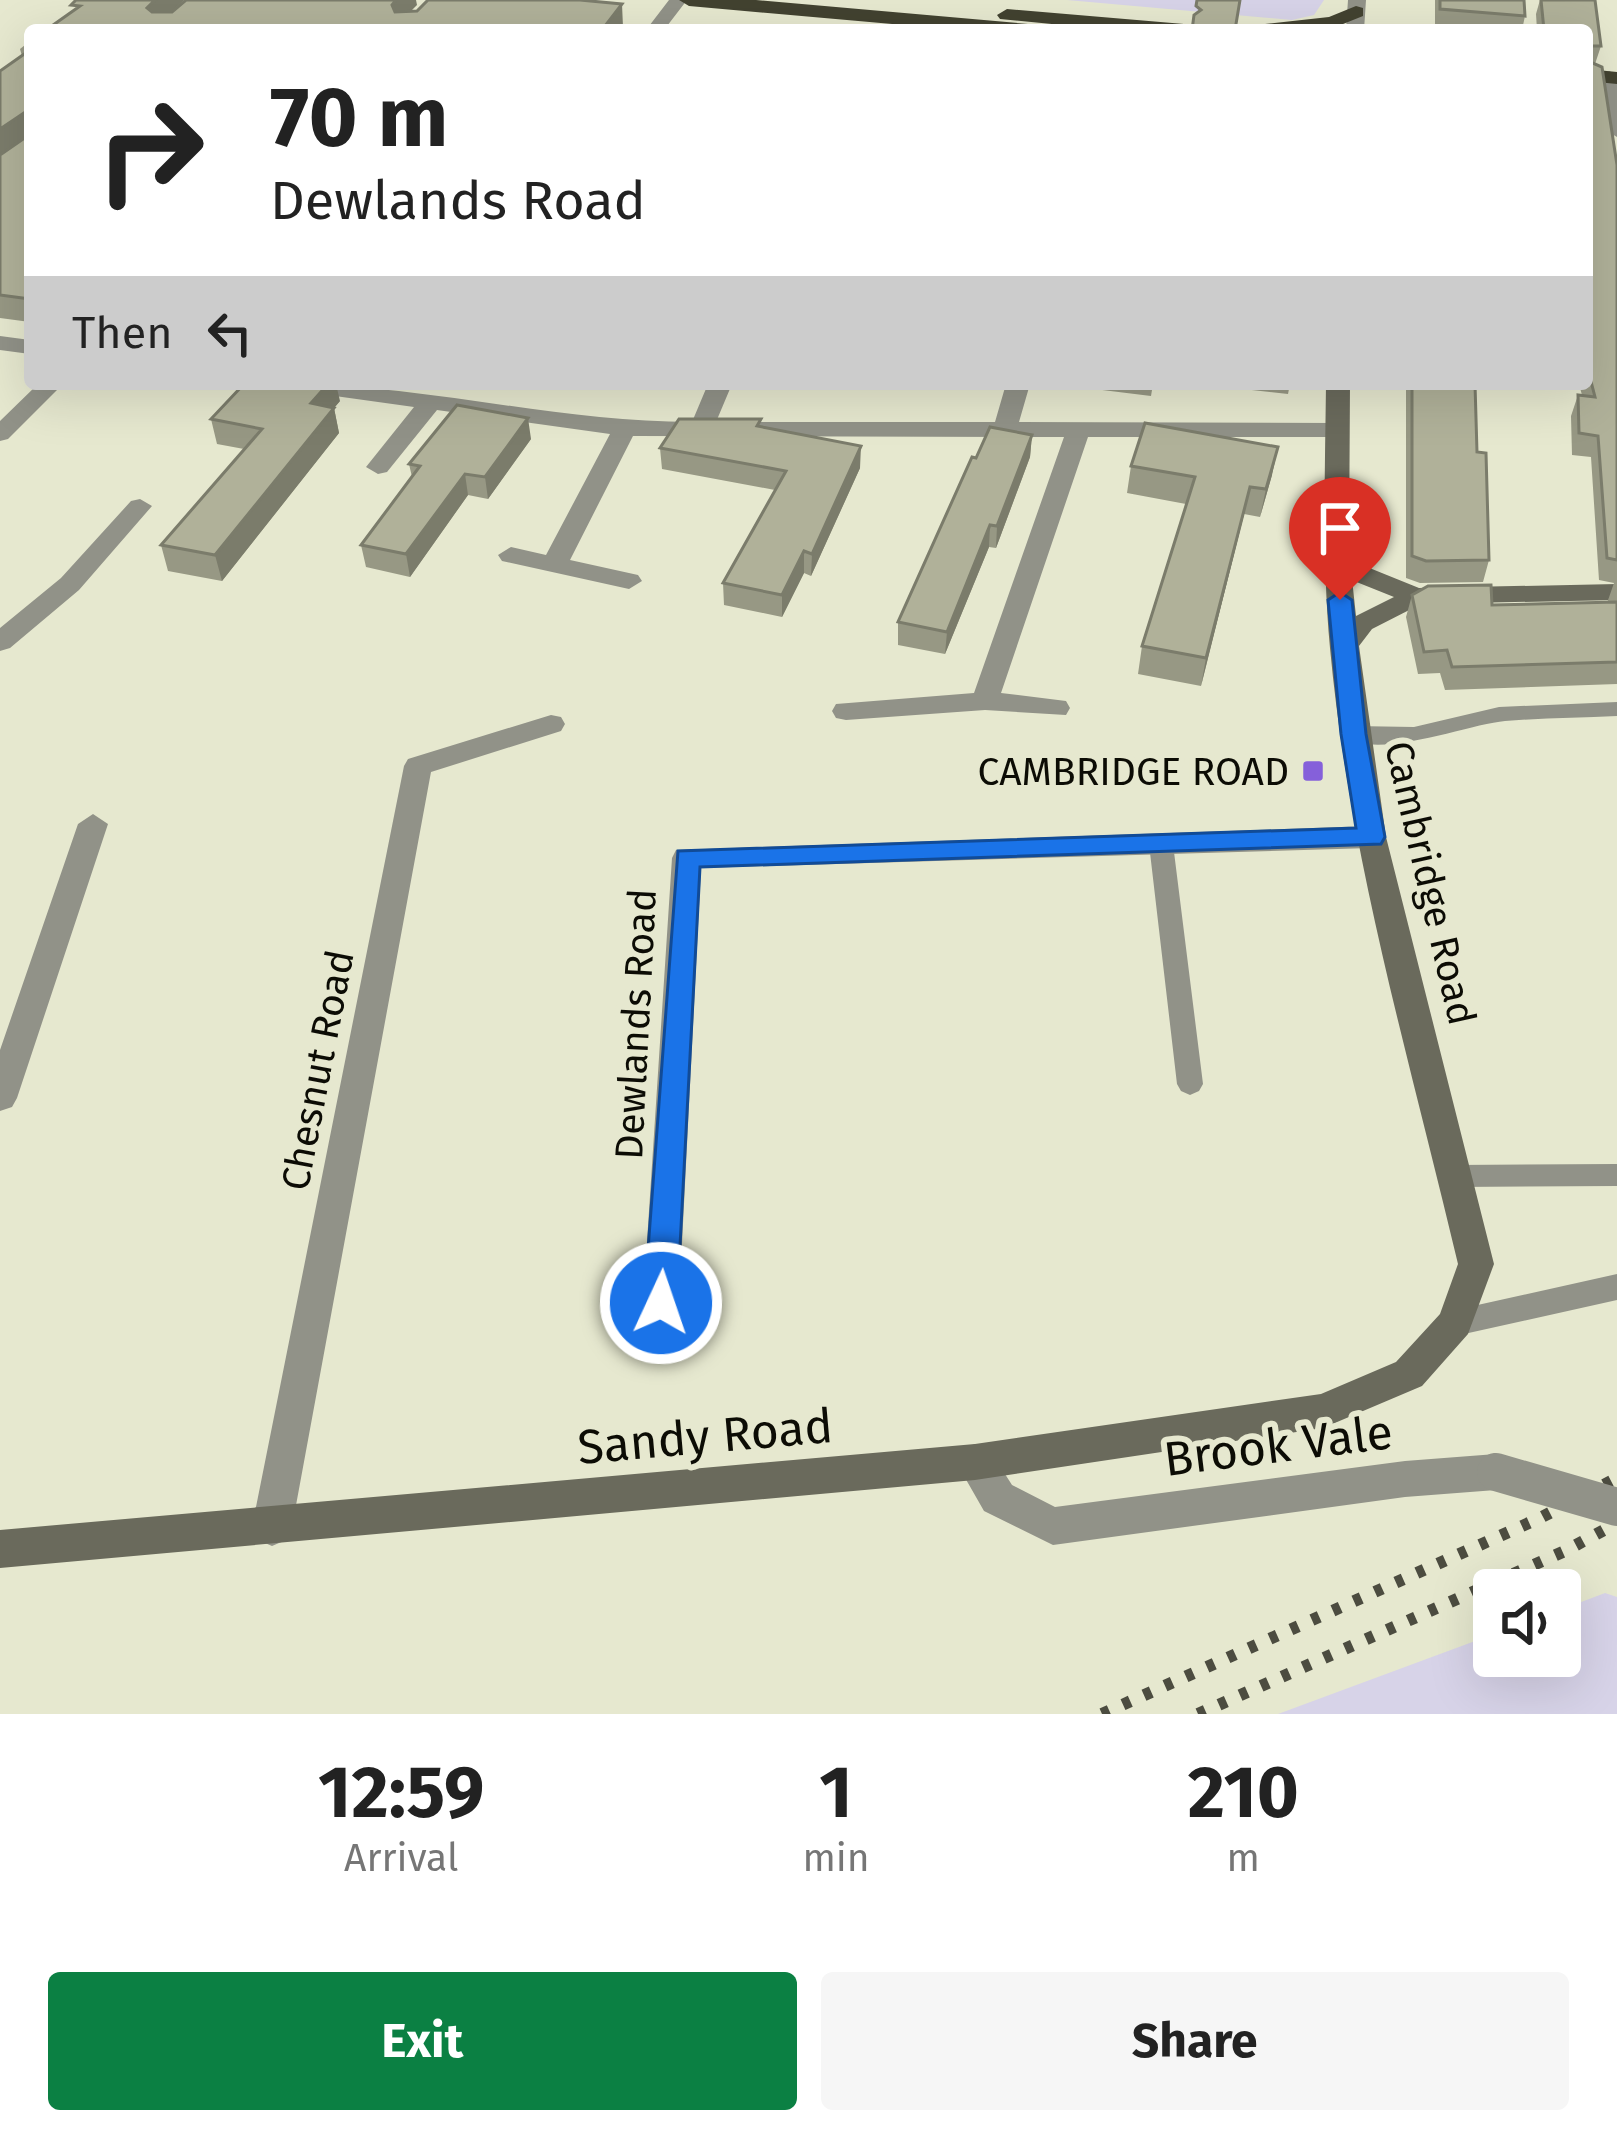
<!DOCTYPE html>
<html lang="en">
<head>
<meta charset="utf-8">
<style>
  :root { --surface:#fff; --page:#f6f6f6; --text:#222; --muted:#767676; --accent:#0b8043 }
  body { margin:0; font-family:"Fira Sans",sans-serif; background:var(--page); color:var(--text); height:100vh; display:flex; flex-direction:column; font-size:45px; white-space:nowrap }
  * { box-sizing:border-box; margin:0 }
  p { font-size:39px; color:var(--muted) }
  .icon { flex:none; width:66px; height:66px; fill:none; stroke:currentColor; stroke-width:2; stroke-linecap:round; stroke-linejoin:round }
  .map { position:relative; height:1714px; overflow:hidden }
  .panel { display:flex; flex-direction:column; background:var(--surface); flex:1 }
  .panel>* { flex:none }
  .banner { position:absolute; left:24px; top:24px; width:1569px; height:366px; border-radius:12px; box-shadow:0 12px 48px #0002; background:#fff; color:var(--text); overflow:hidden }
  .controls { position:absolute; left:1473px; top:1569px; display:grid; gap:24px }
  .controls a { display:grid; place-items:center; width:108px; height:108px; border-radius:12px; background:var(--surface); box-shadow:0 12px 48px #0002; font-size:60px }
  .pin { position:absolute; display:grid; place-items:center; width:102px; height:102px; color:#fff; margin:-123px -51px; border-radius:50% 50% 50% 0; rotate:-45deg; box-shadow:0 0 12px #0007 }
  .pin .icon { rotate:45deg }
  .me { position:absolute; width:132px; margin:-66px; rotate:3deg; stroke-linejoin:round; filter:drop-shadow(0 0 9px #0008) }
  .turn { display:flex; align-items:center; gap:42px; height:252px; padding:0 48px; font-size:54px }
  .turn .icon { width:156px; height:156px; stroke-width:2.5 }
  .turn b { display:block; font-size:84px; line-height:102px }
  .then { display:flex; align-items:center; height:114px; padding:0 48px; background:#0003; gap:24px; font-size:45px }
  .eta { display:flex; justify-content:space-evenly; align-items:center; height:204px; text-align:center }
  .eta b { font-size:72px; font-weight:700; line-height:84px }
  .cta { display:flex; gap:24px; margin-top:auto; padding:24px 48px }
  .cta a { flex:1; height:138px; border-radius:12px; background:var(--accent); color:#fff; font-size:48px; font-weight:700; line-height:138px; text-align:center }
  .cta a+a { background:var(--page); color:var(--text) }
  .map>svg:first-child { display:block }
  .green { fill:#d7d3e8 }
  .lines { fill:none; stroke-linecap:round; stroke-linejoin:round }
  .service { fill:#919288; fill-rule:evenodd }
  .minor { fill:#919288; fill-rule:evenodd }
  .secondary { fill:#6a6a5c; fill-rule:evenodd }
  .trunk { fill:#424230; fill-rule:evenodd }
  .rail { stroke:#4c4c40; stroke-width:12; stroke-dasharray:8 15; stroke-linecap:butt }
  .minor-bridge { stroke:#919288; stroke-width:38 }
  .wall { fill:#979884 }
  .shaded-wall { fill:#7b7c6b }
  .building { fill:#b0b199; stroke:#7b7c6b; stroke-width:3 }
  .route { fill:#1a73e8; stroke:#114b97; stroke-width:3 }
  .poi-dot { fill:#8560da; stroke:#e6e8cf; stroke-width:4.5 }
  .labels { text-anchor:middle; stroke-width:12; stroke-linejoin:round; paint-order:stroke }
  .poi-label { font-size:39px; fill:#0c0c05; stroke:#e6e8cf; text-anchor:end }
  .street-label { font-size:39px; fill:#0c0c05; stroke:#e6e8cf }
  .near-street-label { font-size:48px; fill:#0c0c05; stroke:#e6e8cf }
</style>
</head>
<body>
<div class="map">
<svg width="1617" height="1714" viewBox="0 0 1617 1714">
  <rect width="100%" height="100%" fill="#e6e8cf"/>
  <path class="green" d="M1067,0h257l-10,15 -22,5z
    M1605,1593l12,4v117h-339l216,-80v22h66v-46z"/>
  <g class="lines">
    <path class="service" d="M1617,702v14c-37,2 -75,2 -112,5 -37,3 -134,42 -162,13l11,-8 60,1 85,-20z
      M1161,835l12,9 30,240 -4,7 -9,4 -9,-4 -4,-7 -28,-240z
      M1617,1164v22l-162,1 -10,-3 -4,-8 4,-8 10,-3z
      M1617,1274v26l-162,36 -10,-4 -5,-9 5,-9 10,-4z"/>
    <path class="minor" d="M669,0h18l-23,30h-18z
      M1348,0h18l-2,30h-18z
      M1609,71l8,4v62l-10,-6 -7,-54z
      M0,336l30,4v14l-30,-4z
      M38,384h25l-55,55 -8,2v-20z
      M287,384c136,0 269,38 405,38l16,-38h24l-16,38h279l11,-38h24l-11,38 317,1 12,7 -12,7h-248l-87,256 65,8 4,7 -4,7 -81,-5 -139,10 -10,-2 -4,-7 4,-7 138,-11 90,-256 -431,-1 -63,124 68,15 4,6 -13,8 -127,-28 -4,-6 13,-8 35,8 64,-121 -173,-24 -50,62 -9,2 -12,-7 48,-60 -115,-16z
      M140,499l12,7 -73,84 -69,58 -10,3v-23l61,-50 70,-77z
      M551,715l10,2 4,7 -4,7 -130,41 -139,755 -6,13 -14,6 -14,-6 -6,-13 152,-761 4,-7z
      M93,814l15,10 -91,274 -5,9 -12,4v-61l78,-226z
      M1371,826l15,11 -15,11 -670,20 -22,435 -5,11 -13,5 -13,-5 -5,-11 29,-445 4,-8z
      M975,1444l14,5 23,36 43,22 350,-46 91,-7 14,5 5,13 -5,13 -14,5 -91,7 -352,48 -69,-34 -28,-49 5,-13z"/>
    <path class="secondary" d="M1326,384h24l-1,166 23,19 47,19 198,-4v16l-196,4 -49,25 -13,17 27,191 108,427 -26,70 -46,52 -99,42 -348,52 -975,88v-38l975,-86 346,-50 75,-32 44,-48 18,-50c-48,-203 -109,-408 -128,-616 -8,-86 -5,-176 -4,-264zM1352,579l2,2 40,16 -38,19z"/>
    <path class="trunk" d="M679,0h77l272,24 10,6h-78l-271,-24z
      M1356,6l7,2v8l-30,12 -78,2 10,-6 64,-7z
      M1007,9l177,15 10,6h-81l-113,-11 -3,-4z
      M1587,69l30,3v12l-30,-3z"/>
    <path class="rail" d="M1102,1714l438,-196 77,-40
      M1198,1714l367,-163 52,-28"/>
    <path class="minor-bridge" d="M1496,1472l121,35"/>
  </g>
  <path class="wall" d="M1435,0h89l1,16 -3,14h-87z
    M1540,0h55l6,46 -6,18 22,101v519l-172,6 -5,-17 -22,1 -12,-57 6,-22 80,10 115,-2 7,-20 -15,-3 -8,-123 -19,-2 -1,-39 7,-21h4l-3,-11h8v-354h-50l-1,-16z
    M30,41v281l-30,-4v-247l22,-15 -2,-7z
    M1087,384h66l-2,12 -65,-8z
    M1198,384h92l-2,10z
    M1406,384h69l2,68 12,108 -6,22 -63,1 -14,-5z
    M340,401l-6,7 5,25 -117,148 -54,-10 -7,-26 83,-96 -27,-5 -6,-25z
    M761,427l99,41 -49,108 -7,-3 -22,44 -58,-12 -1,-22 52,-93 -113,-21 -2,-21z
    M1032,435l-2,22 -34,91 -7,-1 -44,107 -47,-9v-23z
    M531,439l-43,60 -20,-4 -58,82 -44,-10 -5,-22 51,-68 -3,-13z
    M1131,466l141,9 -12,42 -16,-3 -43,172 -63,-12 4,-28 44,-142 -59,-11z"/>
  <path class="shaded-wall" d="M155,0h29l-32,30 -5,-22z
    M396,0h20l1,5 -22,22 -3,-22z
    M622,4l1,23 -2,3h-19z
    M24,113l6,24 -30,20v-28z
    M328,384h8l4,17 -6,7 5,25 -117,148 -7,-26 96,-152z
    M528,418l3,21 -43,60 -3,-22z
    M1032,435l-2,22 -34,91 1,-22z
    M861,446l-1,22 -49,108 1,-22z
    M1278,447l-6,28 -12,42 6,-28z
    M465,474l3,21 -58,82 -4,-23z
    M1250,487l-6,27 -43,172 5,-28z
    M990,525l-1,22 -44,107 2,-22z
    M804,551v22l-22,44v-22z"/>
  <path class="building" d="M76,0h79l-8,8 5,4h20l14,-12h210l-4,5 3,7 22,-1 11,-11h152l42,4 -20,26h-556l34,-24 -9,-1z
    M1197,0h43l-5,30h-43l2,-15 7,-5 -5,-4z
    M1440,0h84l1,16 -85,-7z
    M1541,0h54l6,46h-12l-1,15 14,6 15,98v395l-10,-2 -9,-122 -19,-3 -1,-38 17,2 -8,-31v-336h-43z
    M30,50v249l-30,-4v-140l26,-18 -2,-24 -24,16v-58z
    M244,384h84l-17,19 23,5 -119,147 -54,-10 101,-116 -51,-10z
    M1412,384h63l2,68 9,1 3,107 -63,1 -14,-5z
    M457,405l71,13 -43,59 -20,-3 -59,80 -45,-9 59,-79 -11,-2z
    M679,419h82l-4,7 104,20 -49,108 -8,-3 -22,44 -59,-12 63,-112 -126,-23z
    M1145,423l133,24 -12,42 -16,-2 -44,171 -64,-12 53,-169 -64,-11z
    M990,427l42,8 -35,91 -7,-1 -43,107 -49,-10 74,-165 4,1z
    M1491,585l1,20 125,-3v60l-165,5 -5,-17 -23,2 -12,-57 16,-9z"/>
  <path class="route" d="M1340,592l12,8 14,134 19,103 -4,7 -681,23 -23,436 -4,10 -12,5 -12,-5 -5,-10 34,-452 678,-23 -15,-94 -13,-134z"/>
  <rect class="poi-dot" x="1301" y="759" width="24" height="24" rx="6"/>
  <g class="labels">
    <g class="poi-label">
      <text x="1289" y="785">CAMBRIDGE ROAD</text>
    </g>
    <g class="street-label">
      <text transform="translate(1431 883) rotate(77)" y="14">Cambridge Road</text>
      <text transform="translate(635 1024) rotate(-87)" y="14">Dewlands Road</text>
      <text transform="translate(317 1070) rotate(-79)" y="14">Chesnut Road</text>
    </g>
    <g class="near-street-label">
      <text transform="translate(705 1436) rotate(-5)" y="17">Sandy Road</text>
      <text transform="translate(1278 1445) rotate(-7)" y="17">Brook Vale</text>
    </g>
  </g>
</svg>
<div class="controls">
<a><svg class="icon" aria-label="sound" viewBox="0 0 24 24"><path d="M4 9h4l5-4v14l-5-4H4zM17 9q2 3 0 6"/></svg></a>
</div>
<div class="pin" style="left:1340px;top:600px;background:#d93025"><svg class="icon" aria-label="arrive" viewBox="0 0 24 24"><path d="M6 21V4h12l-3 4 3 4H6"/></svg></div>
<svg class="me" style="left:661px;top:1303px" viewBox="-20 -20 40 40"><circle r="17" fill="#1a73e8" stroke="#fff" stroke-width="3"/><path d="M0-11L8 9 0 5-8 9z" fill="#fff"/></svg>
<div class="banner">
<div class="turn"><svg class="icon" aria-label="right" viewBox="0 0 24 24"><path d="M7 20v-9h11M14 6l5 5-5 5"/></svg><div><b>70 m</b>Dewlands Road</div></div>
<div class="then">Then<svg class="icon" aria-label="left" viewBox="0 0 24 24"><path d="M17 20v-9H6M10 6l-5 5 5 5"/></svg></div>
</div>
</div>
<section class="panel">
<div class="eta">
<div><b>12:59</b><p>Arrival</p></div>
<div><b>1</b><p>min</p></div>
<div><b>210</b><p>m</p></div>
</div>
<div class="cta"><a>Exit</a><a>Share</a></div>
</section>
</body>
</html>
